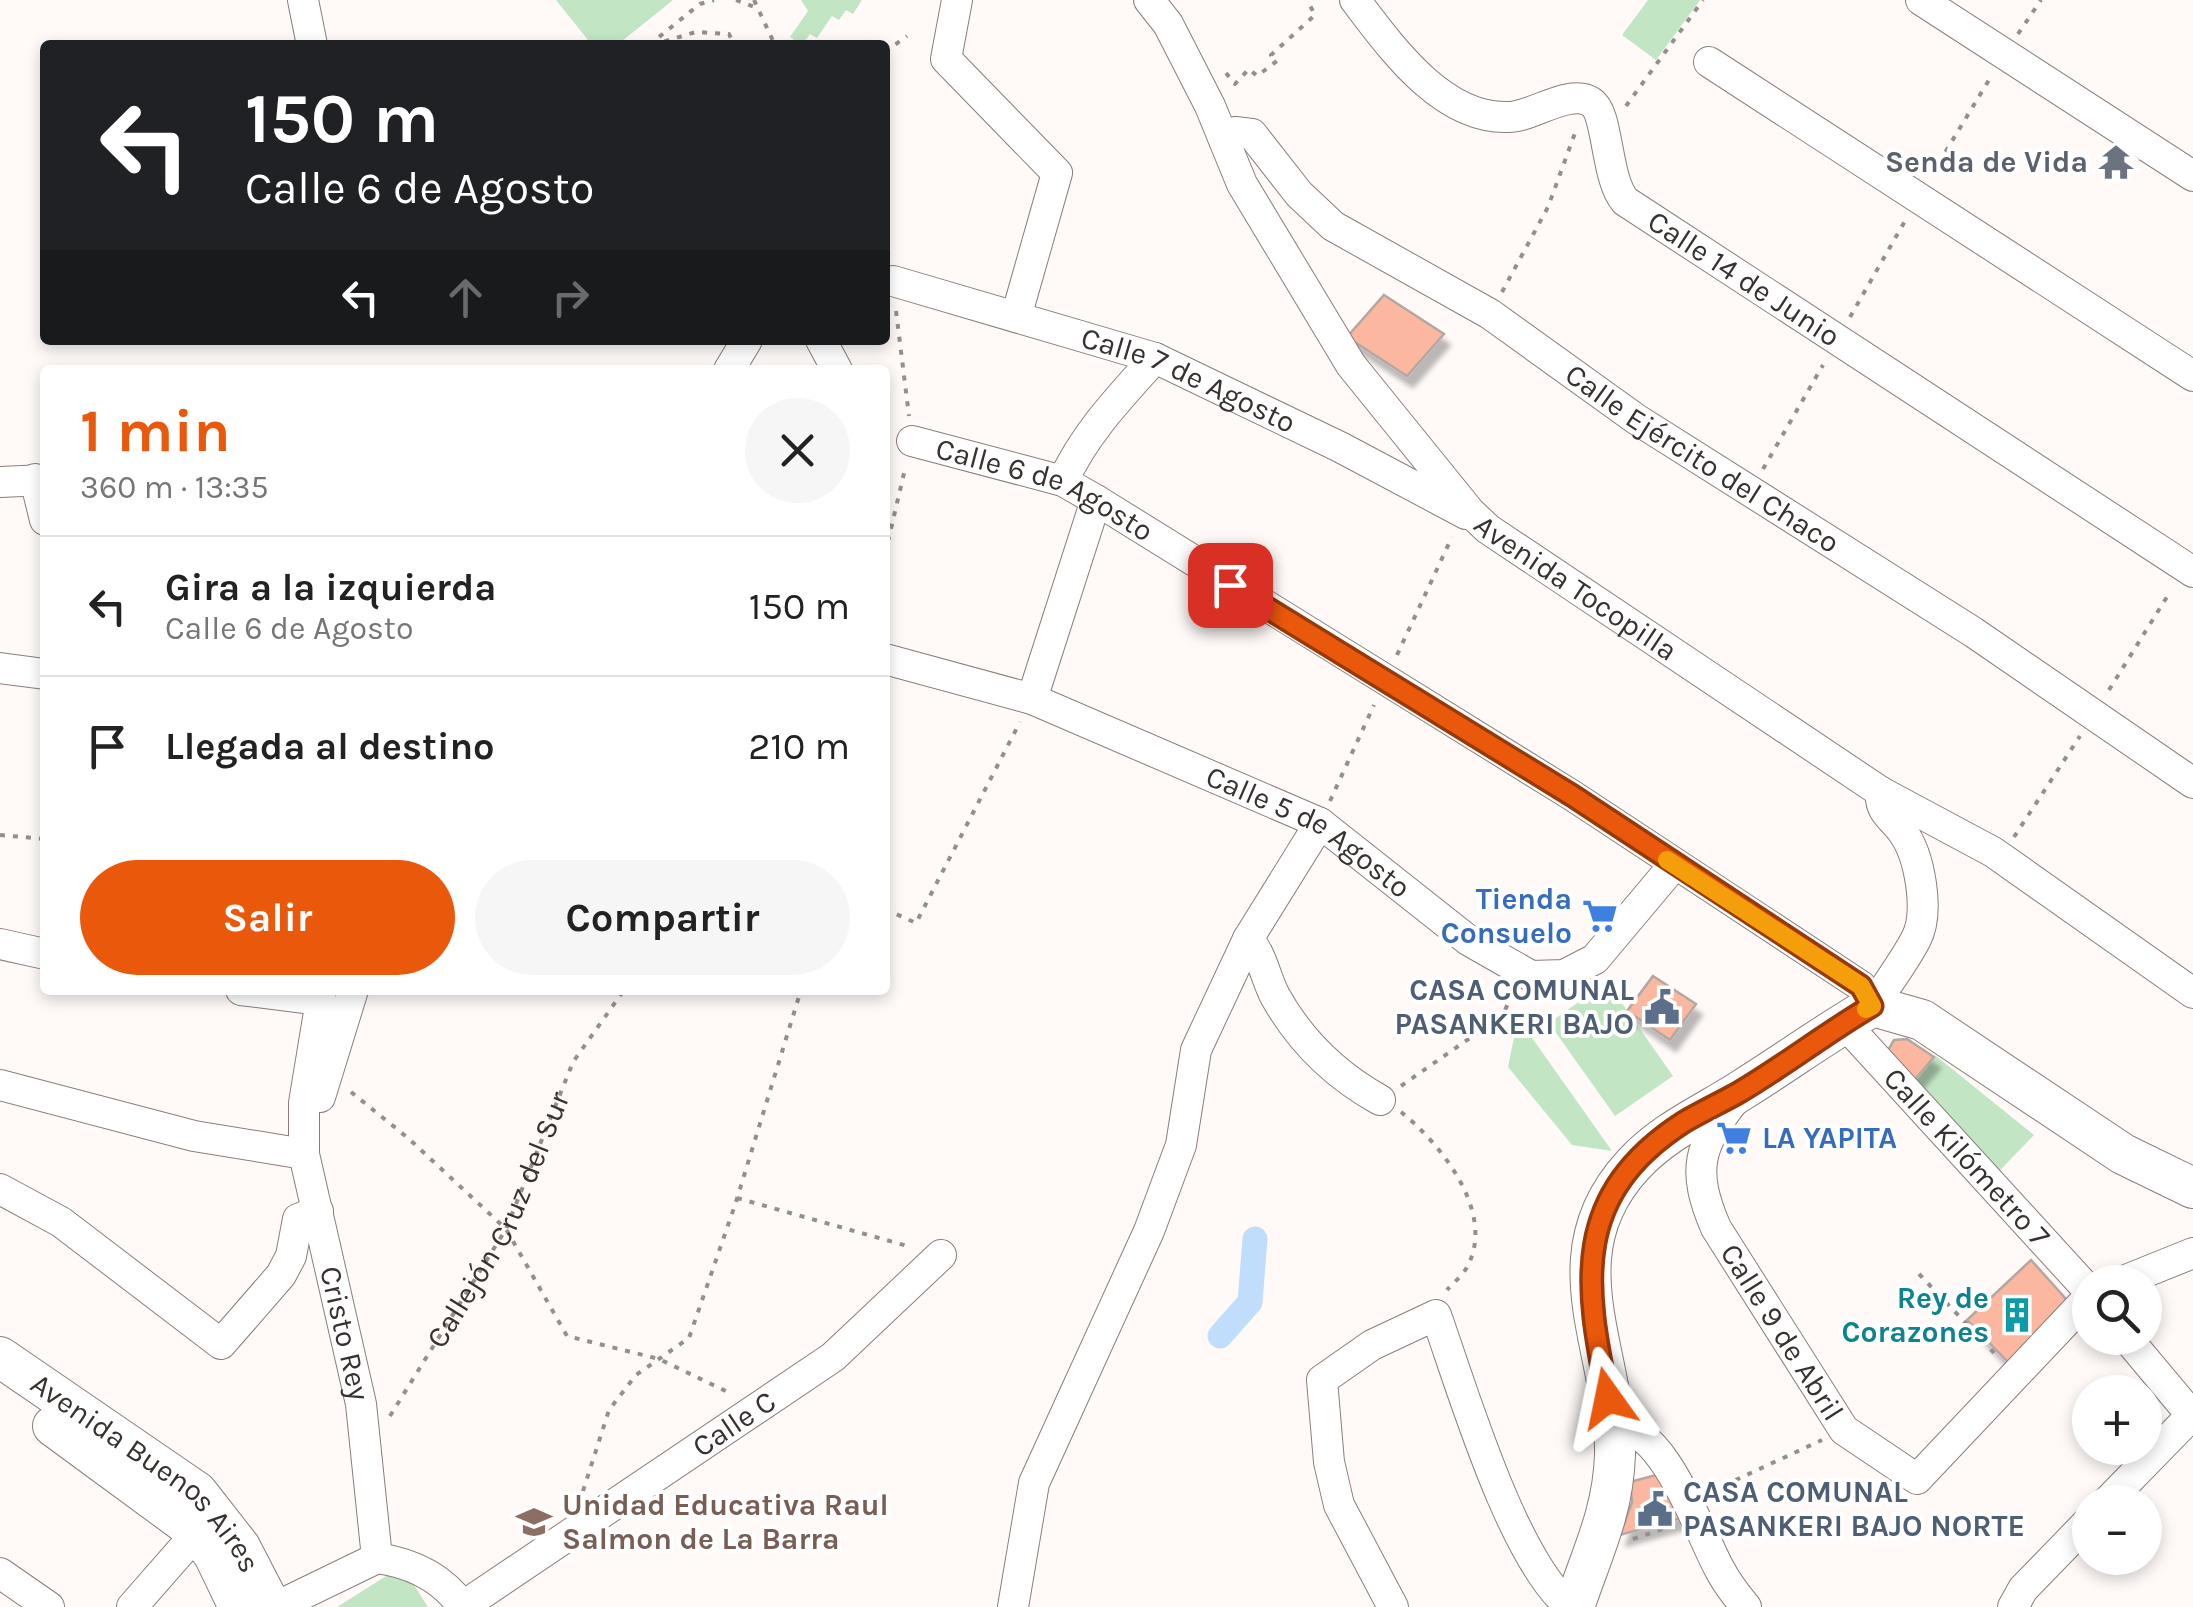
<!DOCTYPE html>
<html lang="es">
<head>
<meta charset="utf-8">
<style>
  :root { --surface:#fff; --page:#f6f6f6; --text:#222; --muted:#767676; --line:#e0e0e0; --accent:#ea580c }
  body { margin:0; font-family:Karla,sans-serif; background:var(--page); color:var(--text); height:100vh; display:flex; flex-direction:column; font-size:38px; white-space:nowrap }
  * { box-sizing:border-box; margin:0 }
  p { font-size:32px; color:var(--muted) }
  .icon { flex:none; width:55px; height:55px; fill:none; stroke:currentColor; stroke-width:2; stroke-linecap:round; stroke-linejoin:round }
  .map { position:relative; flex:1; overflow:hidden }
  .panel { position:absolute; left:40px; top:365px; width:850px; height:630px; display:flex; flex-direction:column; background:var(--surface); border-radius:10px; box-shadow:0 5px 15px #0003 }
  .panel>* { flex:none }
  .banner { position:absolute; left:40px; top:40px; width:850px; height:305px; border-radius:10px; box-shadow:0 5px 15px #0003; background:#202124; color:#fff; overflow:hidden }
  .tools { position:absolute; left:2072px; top:1265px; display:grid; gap:20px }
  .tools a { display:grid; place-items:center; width:90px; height:90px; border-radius:50%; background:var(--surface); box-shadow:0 5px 15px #0003; font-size:50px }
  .pin { position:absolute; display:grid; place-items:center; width:85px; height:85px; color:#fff; margin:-42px; border-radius:20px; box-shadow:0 5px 15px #0006 }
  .me { position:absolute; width:110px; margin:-55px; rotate:348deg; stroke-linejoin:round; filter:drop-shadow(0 0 8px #0008) }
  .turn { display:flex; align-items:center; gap:35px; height:210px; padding:0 40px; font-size:45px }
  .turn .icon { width:130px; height:130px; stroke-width:2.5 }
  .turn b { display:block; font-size:70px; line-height:85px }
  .lanes { display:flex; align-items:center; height:95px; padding:0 40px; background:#0003; justify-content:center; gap:50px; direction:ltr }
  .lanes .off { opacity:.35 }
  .round { display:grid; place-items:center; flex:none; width:105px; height:105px; border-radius:52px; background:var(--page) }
  .overview { display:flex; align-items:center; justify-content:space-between; height:170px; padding:0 40px }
  h1 { font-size:60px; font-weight:700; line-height:75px; color:var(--accent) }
  .action { display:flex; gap:20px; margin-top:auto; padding:20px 40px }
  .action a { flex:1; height:115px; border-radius:60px; background:var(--accent); color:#fff; font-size:40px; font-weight:700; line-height:115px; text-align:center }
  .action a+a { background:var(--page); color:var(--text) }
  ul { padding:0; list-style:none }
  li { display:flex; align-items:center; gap:30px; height:140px; padding:0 40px; border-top:2px solid var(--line) }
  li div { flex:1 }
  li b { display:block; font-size:38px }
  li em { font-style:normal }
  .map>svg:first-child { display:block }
  .green { fill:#c2e5c4 }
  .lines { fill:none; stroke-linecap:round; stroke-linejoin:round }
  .canal { stroke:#c0ddfb; stroke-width:25 }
  .building { fill:#fbb79f; stroke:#b4a7a2; stroke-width:2.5; filter:url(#shadow) }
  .minor-casing { stroke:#8a7e7a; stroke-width:32 }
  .major-casing { stroke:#8a7e7a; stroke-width:42 }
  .path { stroke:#948e8c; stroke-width:4; stroke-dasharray:5 8; stroke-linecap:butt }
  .minor { stroke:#fff; stroke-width:30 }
  .major { stroke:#fff; stroke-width:40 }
  .route-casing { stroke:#983908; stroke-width:25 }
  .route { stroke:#ea580c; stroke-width:18 }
  .slow { stroke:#f59e0b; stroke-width:18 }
  .labels { text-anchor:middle; stroke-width:8; stroke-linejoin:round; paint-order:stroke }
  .worship-label { font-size:30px; font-weight:bold; fill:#5b616d; stroke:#fff; text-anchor:end }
  .street-label { font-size:30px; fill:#37312f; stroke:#fff }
  .shop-label { font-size:30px; font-weight:bold; fill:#366cbe; stroke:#fff; text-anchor:end }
  .service-label { font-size:30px; font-weight:bold; fill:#4e5e75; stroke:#fff; text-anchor:end }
  .culture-label { font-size:30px; font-weight:bold; fill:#0d838f; stroke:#fff; text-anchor:end }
  .education-label { font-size:30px; font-weight:bold; fill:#785e54; stroke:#fff; text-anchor:start }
</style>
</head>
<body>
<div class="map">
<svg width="2193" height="1607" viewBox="0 0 2193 1607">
  <defs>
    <filter id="shadow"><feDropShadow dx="6" dy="11" stdDeviation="2.5" flood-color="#0004"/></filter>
  </defs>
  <rect width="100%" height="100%" fill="#fffaf8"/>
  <path class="green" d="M556,0h117l-56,45h-25z
    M801,0h61l-9,14 -7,-4 -7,10 -7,-4 -15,22 -7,-4 -8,11 -12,-8 18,-26z
    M1648,0h52l-44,60 -34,-25z
    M1607,982l66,94 -58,40 -66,-93z
    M1518,1018l94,133 -40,-6 -64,-78z
    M1936,1056l98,79 -53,55 -82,-89z
    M402,1566l26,41h-91z"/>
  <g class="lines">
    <path class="canal" d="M1220,1336l30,-34 5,-63"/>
  </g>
  <path class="building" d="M1384,295l60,39 -37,42 -60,-39z
    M1653,976l43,28 -26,36 -43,-29z
    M1907,1039l27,18 -22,26 -25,-31 7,-12z
    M2031,1260l35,39 1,11 -57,54 -43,-44z
    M1660,1474l25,43 -65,18 12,-33 -2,-20z"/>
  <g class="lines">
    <defs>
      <g id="minor">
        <path d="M303,0l9,45"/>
        <path d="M957,0l-11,59 111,114 -41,144"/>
        <path id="s2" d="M1149,0l19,24 42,82 32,78 109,181 119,147 18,17 393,263 112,60 200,141"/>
        <path id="s3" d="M1355,0c36,47 87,120 154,117 23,0 61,-29 82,-15 18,11 14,75 34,99l568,371"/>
        <path d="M1921,0l272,176"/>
        <path d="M1709,62l484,314"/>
        <path id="s4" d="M1223,137l12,-5 17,2 47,60 34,32 157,88 146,105 337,213 220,151"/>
        <path id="s5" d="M893,281l262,77 185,89 126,67"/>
        <path d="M821,340l16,30"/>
        <path d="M729,370l18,-30"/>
        <path id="s6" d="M912,441l151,40 33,19 477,296 288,190 12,20c14,-22 31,-44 43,-67 14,-27 4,-84 -14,-108 -10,-14 -23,-19 -21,-39"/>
        <path d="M35,479l10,41"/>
        <path d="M1063,481c22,-48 57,-84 92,-123"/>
        <path d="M0,482l45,-2"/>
        <path id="s7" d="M885,659l147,40 288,124 148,117 63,36 33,-1 31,-16 79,-94"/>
        <path d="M0,668l45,6"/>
        <path d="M1032,699l64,-199"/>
        <path d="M1248,939c15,17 17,38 27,57 25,45 60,79 105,104"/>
        <path d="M0,944l45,10"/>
        <path id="s8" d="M241,990l80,10 -17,103v51l57,250 16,154"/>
        <path id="s9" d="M1844,1023l246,269"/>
        <path d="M0,1085l194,51 110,18"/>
        <path d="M320,1097l33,-107"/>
        <path id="s10" d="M1736,1098c-38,48 -45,72 -20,130l128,202 73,49 173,-183"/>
        <path d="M0,1189l61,33 160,122 60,-69 10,-19 7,-37 20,-8"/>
        <path d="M2121,1282l72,-29"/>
        <path d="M2127,1338l66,79"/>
        <path d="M1615,1430c46,-12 86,106 104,138 7,14 17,27 27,39"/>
        <path d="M2107,1502l84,-86"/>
        <path d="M377,1558c35,5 65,19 86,49"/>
        <path d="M0,1573l49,34"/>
        <path d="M132,1607l77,-88"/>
        <path d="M276,1607l101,-49"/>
        <path id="s11" d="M462,1607l371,-250 108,-102"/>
        <path d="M1013,1607l21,-124 115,-252 32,-86 15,-95 52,-111 72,-116"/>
        <path d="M1393,1607l-54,-102 -10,-43 -7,-82 50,-35 64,-30c26,73 77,247 135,292"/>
        <path d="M2013,1607l10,-18 67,-69"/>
      </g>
      <g id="major">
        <path id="s12" d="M0,1357l197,135 43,55 31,60"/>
        <path d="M53,1426l143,105 18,24 25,52"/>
        <path d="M1574,1607c18,-54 39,-94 41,-152 2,-103 -67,-198 18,-290 32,-35 74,-52 112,-77 43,-27 84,-57 128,-82l49,14 201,134 70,34"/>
      </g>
    </defs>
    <use href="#minor" class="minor-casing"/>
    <use href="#major" class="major-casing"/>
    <g class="path">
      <path d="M736,0l24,9"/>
      <path d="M754,0l21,45"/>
      <path d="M2018,34l23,-34"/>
      <path d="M649,45l51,-41 14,-4"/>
      <path d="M652,45l44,-13 33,2 5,11"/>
      <path d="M885,52l22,-16"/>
      <path d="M1226,73l9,11 14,-15 8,7 20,-15 -6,-6 44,-40 -8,-15"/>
      <path d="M1626,106l77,-106"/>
      <path d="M1932,174l60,-99"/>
      <path d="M885,208l2,-11"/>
      <path d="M1502,292l46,-85 27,-74"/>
      <path d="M896,311l13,105"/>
      <path d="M1850,317l55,-96"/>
      <path d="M1763,469l60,-104"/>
      <path d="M885,554l20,-85"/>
      <path d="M1397,655l55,-118"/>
      <path d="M2109,690l61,-98"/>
      <path d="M1330,801l44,-96"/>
      <path d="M0,835l45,4"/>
      <path d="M2014,837l66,-101"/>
      <path d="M885,909l31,14 104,-201"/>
      <path d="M1401,1086l102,-71 8,-19"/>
      <path d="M351,1092l57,46 98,91 61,107 92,23 73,35"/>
      <path d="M1401,1112c39,31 96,101 66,155 -4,8 -14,16 -20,23"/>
      <path d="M737,1198l174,49"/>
      <path d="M1919,1274l78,82"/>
      <path id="s1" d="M390,1416l116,-187 67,-167 51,-72"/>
      <path d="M583,1491l26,-81 27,-35 53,-37 46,-133 66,-215"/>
      <path d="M1712,1491l110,-51"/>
      <path d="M1633,1539l39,-13"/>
    </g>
    <use href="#minor" class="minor"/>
    <use href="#major" class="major"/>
  </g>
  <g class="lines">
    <defs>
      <path id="route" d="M1230,585l343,211 288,190 11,20c-46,27 -88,60 -134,87 -18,10 -37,19 -54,29 -113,73 -100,161 -76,276"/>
    </defs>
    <use href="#route" class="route-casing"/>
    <use href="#route" class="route"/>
    <path class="slow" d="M1667,860l194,126 11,20 -6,3"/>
  </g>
  <defs>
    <symbol id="temple-bare" viewBox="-9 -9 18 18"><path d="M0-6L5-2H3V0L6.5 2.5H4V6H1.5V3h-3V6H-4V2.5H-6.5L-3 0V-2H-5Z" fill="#6b7280" stroke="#fff" stroke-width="2.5" paint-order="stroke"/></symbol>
    <symbol id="supermarket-bare" viewBox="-9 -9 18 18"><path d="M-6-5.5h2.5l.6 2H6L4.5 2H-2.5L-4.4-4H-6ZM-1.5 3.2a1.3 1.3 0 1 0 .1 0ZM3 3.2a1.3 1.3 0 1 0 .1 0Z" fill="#3f7fe0" stroke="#fff" stroke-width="2.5" paint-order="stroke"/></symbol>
    <symbol id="civic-bare" viewBox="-9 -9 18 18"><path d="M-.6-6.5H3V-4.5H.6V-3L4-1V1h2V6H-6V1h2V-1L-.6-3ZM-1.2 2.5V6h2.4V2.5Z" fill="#5c6f8a" stroke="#fff" stroke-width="2.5" paint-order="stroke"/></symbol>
    <symbol id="building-bare" viewBox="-9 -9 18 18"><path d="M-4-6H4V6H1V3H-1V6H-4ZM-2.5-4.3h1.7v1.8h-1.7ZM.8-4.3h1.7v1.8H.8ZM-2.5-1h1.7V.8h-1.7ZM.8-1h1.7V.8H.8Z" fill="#0f9aa8" stroke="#fff" stroke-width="2.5" paint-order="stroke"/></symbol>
    <symbol id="university-bare" viewBox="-9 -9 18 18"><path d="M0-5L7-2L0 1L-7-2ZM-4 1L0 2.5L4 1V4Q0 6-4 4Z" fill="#8d6e63" stroke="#fff" stroke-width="2.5" paint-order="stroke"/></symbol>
  </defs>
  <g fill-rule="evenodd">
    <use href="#temple-bare" x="2091" y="137" width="50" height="50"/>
    <use href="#supermarket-bare" x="1575" y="891" width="50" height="50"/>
    <use href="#civic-bare" x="1637" y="982" width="50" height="50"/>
    <use href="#supermarket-bare" x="1709" y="1113" width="50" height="50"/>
    <use href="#building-bare" x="1992" y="1290" width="50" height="50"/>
    <use href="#civic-bare" x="1630" y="1484" width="50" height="50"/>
    <use href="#university-bare" x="509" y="1497" width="50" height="50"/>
  </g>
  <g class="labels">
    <g class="worship-label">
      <text x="2088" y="172">Senda de Vida</text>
    </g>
    <g class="street-label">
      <text dy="10" stroke="none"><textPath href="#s3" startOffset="535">Calle 14 de Junio</textPath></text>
      <text dy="10" stroke="none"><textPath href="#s5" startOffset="312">Calle 7 de Agosto</textPath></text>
      <text dy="10" stroke="none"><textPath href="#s4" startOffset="590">Calle Ejército del Chaco</textPath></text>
      <text dy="10" stroke="none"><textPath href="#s6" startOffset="142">Calle 6 de Agosto</textPath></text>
      <text dy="10" stroke="none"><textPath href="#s2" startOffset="738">Avenida Tocopilla</textPath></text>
      <text dy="10" stroke="none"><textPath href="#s7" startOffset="460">Calle 5 de Agosto</textPath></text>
      <text dy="10" stroke="none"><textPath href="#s9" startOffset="182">Calle Kilómetro 7</textPath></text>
      <text dy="10" stroke="none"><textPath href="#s1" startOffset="225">Callejón Cruz del Sur</textPath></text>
      <text dy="10" stroke="none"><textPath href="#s10" startOffset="265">Calle 9 de Abril</textPath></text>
      <text dy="10" stroke="none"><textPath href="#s8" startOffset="420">Cristo Rey</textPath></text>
      <text dy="10" stroke="none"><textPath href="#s11" startOffset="328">Calle C</textPath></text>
      <text dy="10" stroke="none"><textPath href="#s12" startOffset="188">Avenida Buenos Aires</textPath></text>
    </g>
    <g class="shop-label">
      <text x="1572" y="909">Tienda<tspan x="1572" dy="34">Consuelo</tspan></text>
      <text x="1762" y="1148" text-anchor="start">LA YAPITA</text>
    </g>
    <g class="service-label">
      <text x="1634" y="1000">CASA COMUNAL<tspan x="1634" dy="34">PASANKERI BAJO</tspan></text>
      <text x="1683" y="1502" text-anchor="start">CASA COMUNAL<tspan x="1683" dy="34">PASANKERI BAJO NORTE</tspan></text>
    </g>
    <g class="culture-label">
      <text x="1989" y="1308">Rey de<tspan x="1989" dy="34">Corazones</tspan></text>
    </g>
    <g class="education-label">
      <text x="562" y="1515">Unidad Educativa Raul<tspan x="562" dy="34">Salmon de La Barra</tspan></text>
    </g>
  </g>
</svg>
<div class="tools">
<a><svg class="icon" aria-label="search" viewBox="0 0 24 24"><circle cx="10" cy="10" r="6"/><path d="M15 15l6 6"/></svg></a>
<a>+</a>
<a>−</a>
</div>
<div class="pin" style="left:1230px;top:585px;background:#d93025"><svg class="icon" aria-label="arrive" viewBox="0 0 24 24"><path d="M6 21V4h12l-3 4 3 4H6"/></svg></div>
<svg class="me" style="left:1608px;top:1398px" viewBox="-20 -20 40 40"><path d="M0-17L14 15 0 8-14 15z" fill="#ea580c" stroke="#fff" stroke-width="4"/></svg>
<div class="banner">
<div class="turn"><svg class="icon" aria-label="left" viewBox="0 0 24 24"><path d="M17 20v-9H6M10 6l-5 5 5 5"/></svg><div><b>150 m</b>Calle 6 de Agosto</div></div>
<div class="lanes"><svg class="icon" aria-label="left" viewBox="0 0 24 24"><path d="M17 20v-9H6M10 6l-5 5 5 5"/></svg><svg class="icon off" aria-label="ahead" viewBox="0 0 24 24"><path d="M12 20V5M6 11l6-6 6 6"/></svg><svg class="icon off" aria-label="right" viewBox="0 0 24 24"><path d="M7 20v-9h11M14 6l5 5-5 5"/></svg></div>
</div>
<section class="panel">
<div class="overview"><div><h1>1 min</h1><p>360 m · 13:35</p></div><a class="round"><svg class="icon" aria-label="close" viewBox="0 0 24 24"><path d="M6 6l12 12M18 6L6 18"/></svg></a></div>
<ul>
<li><svg class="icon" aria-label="left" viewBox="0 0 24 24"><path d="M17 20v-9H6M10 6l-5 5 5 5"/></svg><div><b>Gira a la izquierda</b><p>Calle 6 de Agosto</p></div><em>150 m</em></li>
<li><svg class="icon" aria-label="arrive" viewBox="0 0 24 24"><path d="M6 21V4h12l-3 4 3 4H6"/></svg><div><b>Llegada al destino</b></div><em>210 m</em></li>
</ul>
<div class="action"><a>Salir</a><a>Compartir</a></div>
</section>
</div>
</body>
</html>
